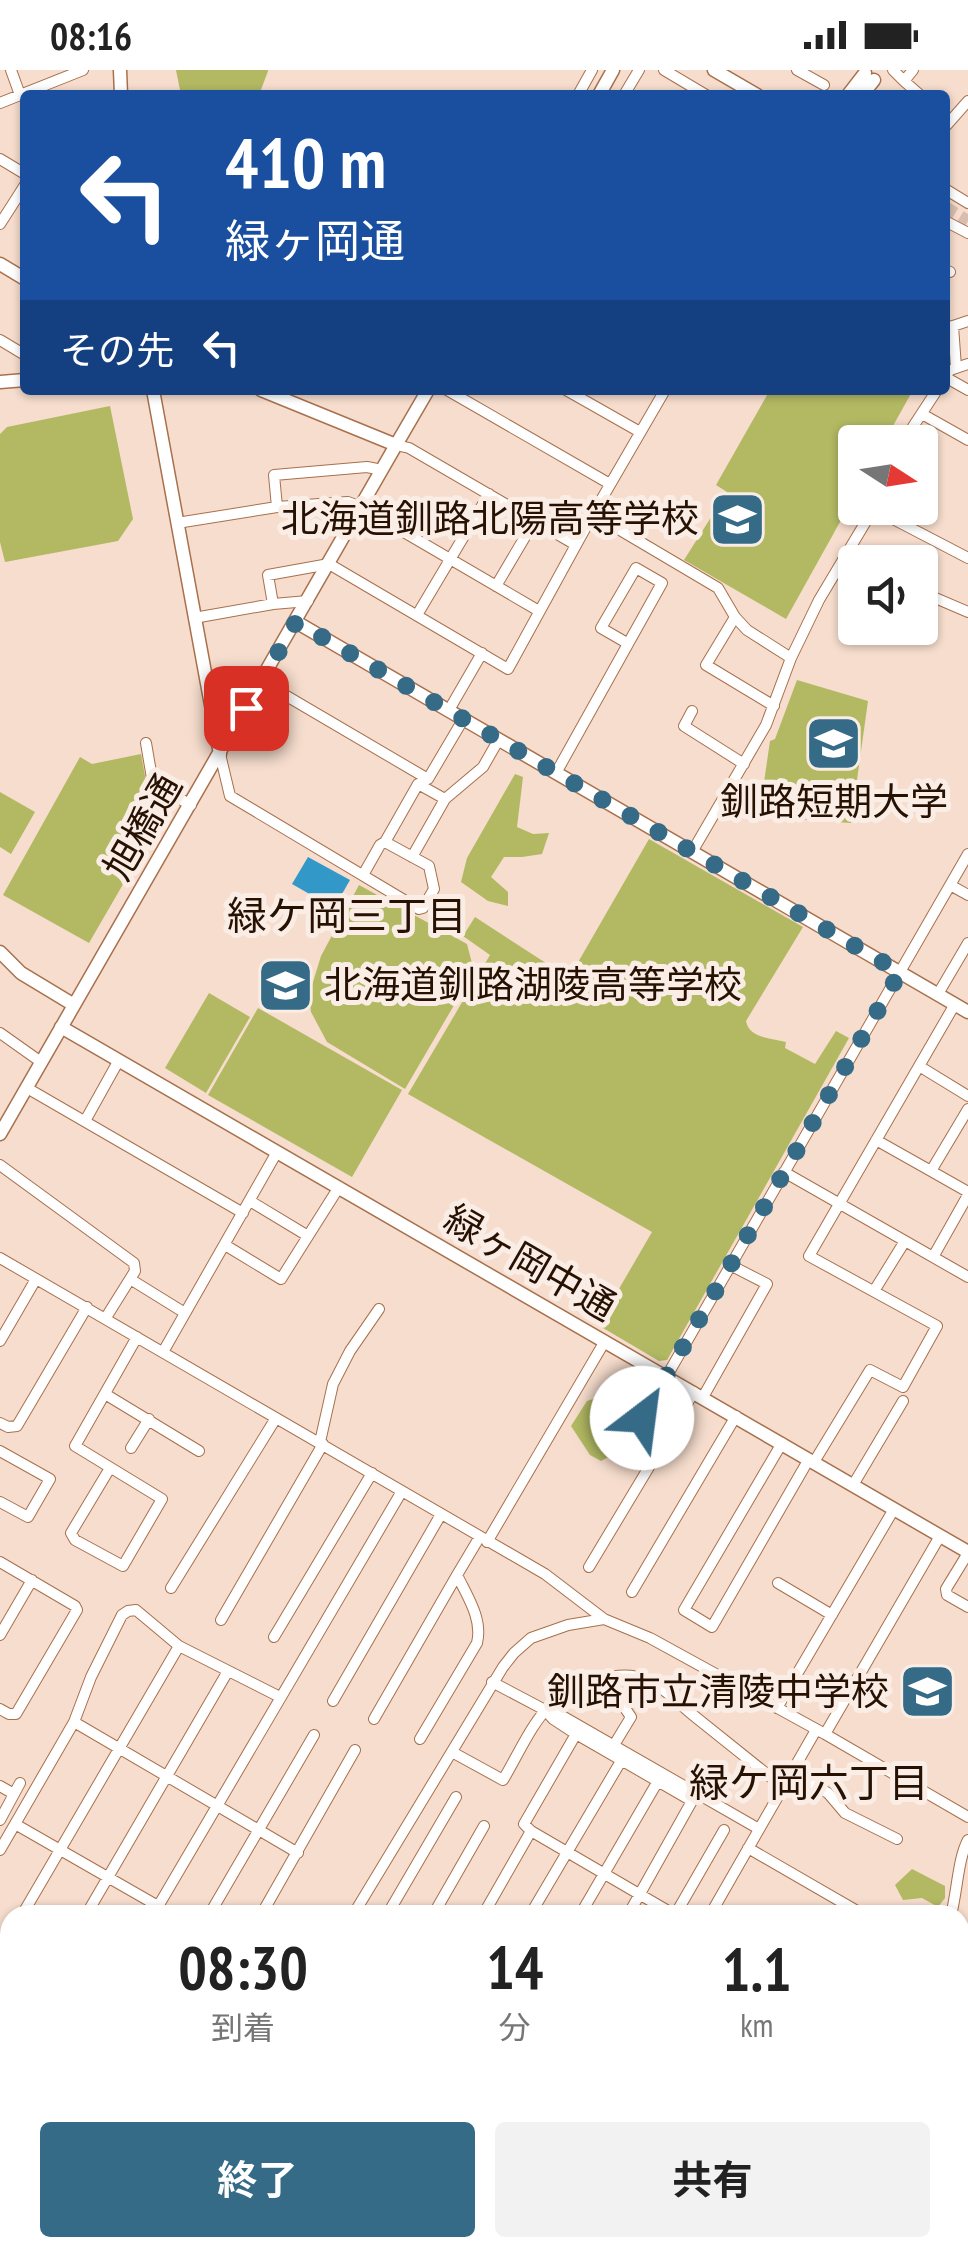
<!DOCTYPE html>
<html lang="ja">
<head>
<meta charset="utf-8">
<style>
  :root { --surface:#fff; --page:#f2f2f2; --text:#222; --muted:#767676; --accent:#356b87 }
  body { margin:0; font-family:"PT Sans Narrow","Noto Sans JP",sans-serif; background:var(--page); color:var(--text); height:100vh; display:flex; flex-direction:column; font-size:38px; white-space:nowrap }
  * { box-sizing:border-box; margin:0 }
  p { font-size:32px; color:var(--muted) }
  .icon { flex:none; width:55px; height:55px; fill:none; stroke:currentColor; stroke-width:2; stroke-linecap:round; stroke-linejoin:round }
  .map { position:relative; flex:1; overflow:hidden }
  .sheet { position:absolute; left:0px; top:1835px; width:970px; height:352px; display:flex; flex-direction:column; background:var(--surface); border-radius:30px 30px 0 0; box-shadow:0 2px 8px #0004 }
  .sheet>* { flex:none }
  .hud { position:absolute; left:20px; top:20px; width:930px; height:305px; border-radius:10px; box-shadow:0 2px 8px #0004; background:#1a4fa0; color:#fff; overflow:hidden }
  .needle { width:65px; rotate:102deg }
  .tools { position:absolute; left:838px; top:355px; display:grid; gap:20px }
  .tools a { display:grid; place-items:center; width:100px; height:100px; border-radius:10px; background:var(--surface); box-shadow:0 2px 8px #0004; font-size:50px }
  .pin { position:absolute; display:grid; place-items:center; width:85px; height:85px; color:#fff; margin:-42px; border-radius:20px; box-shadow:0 5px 15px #0006 }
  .me { position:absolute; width:110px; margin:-55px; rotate:30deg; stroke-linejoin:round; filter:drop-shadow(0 0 8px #0008) }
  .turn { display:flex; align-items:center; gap:35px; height:210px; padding:0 40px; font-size:45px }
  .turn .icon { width:130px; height:130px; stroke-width:2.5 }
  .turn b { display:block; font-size:70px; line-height:85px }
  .then { display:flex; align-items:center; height:95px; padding:0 40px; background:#0003; gap:20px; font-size:38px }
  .eta { display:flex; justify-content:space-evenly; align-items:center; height:170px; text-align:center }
  .eta b { font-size:60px; font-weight:700; line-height:70px }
  .action { display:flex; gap:20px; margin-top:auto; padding:20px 40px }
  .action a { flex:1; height:115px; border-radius:10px; background:var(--accent); color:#fff; font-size:40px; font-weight:700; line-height:115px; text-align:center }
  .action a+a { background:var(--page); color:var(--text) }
  .status { display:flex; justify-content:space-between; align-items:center; height:70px; padding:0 50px; background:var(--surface); direction:ltr }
  .status svg { height:28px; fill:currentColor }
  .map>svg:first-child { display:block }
  .green { fill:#b2b962 }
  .water { fill:#3198c8 }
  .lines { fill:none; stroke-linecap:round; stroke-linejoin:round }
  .tertiary-tunnel { stroke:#d7beaf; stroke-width:12; stroke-dasharray:12 6; stroke-linecap:butt }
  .minor-casing { stroke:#a8704c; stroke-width:12 }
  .tertiary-casing { stroke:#a8704c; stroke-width:15 }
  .minor { stroke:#fff; stroke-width:10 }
  .tertiary { stroke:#fff; stroke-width:12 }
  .route { stroke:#356b87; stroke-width:18; stroke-dasharray:0 32.4 }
  .labels { text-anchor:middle; stroke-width:10; stroke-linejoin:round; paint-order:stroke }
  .poi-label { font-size:38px; fill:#261103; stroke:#f9ede5; text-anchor:end }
  .street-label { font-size:38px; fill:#261103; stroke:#f9ede5 }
  .neighbourhood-label { font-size:40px; fill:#261103; stroke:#f9ede5 }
</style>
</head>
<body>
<div class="status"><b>08:16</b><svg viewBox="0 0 49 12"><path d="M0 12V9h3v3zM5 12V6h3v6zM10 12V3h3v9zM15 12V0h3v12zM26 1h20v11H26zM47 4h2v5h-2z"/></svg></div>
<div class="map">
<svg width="968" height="2187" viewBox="0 0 968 2187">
  <rect width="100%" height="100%" fill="#f6ddcd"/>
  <path class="green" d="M176,0h92v1l-9,24h-78z
    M770,320h143l-29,52h-29v53l-69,124 -102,-59 43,-68 -11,-7z
    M110,336l23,113 -15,22 -113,21 -5,-20v-108l7,-7z
    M797,610l71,21 -17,122 -70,-5 -18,-29 7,-48 5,-2z
    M141,684l7,38 22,11 -81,140 -86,-48 77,-138 12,7z
    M515,704l8,3 -6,50 16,7 16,-1 -7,21 -20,3h-18l-13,20 17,15v14l-20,-5 -27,-19 6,-24z
    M0,722l35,20 -24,42 -11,-7z
    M649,769l154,88 -57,94c3,17 24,17 40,21l-1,6 30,16 21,-33 13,7 -182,322 -8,1 -61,-36 54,-93 -244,-138 82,-139 -27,-19 12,-19 94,61z
    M359,815l108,59 7,27 -69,118 -78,-47 -16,-30 -2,-17 12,-39z
    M209,923l41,24 -44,76 -41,-25z
    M258,938l144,82 -50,87 -144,-82z
    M596,1328l23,6 9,22 -14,28 -13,7 -11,-6 -19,-29 16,-25z
    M912,1799l33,17v12l-7,9 -16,-9 -19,2 -8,-15z"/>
  <path class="water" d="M308,787l42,23 -16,28 -42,-24z"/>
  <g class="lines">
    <path class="tertiary-tunnel" d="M945,137l23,14"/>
    <defs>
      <path id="minor" d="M11,0l9,25
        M664,0l42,25
        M797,0l27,15
        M893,0l11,11 9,-11
        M904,11l16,14
        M578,25l14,-25
        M624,25l15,-25
        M0,33l83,-33
        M945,57l23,-26
        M0,89l25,15
        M945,119l23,14
        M945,151l23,12
        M0,154l25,-39
        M945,200l5,2
        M953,256l3,41
        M945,257l8,-1 15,-5
        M0,270l25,15
        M945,307l5,-7 18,-6
        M945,307l23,13
        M447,320l163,94
        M566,320l74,42
        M922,344l46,26
        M903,372l34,-52
        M396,375l13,3 167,97
        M277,437l-3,-32 93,-8 15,3
        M874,439l94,49
        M593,444l125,74 17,29 12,13 44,28
        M177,453l100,-16 71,-5 13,5 178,104
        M496,516l39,-66
        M920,525l13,2 35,15
        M273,534l-5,-29 61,-11 179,105 85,-155 72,-124
        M417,545l72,-121
        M735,547l-29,48 68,41
        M194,548l79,-14 35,-3
        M261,611l167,98 36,-61
        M449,640l33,-57
        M692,641l-8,15 60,38
        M146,673l7,41 38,21
        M220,684l10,42 189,113 4,-1 11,-19 -5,-23 -44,-24 33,-58 27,15
        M556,703l106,-190 -26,-15 -35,60 26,15
        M692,782l74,-127 25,-67 28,-58 55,-92
        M412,787l33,-58 38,-32 16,-28
        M363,805l17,-30 5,-3
        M950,815l18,10
        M938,924l30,-51
        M0,963l41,29
        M919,996l49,30
        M27,1018l216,125
        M968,1039l-37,62 37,21
        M85,1051l34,-61
        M876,1070l55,31
        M0,1095l134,98 1,8 -30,48
        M784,1102l121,69 -31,50
        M250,1131l58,35
        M905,1171l63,36
        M225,1175l56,34 58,-92
        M933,1187l35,-62
        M0,1188l545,316 59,45
        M130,1209l55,34
        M0,1271l36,-62
        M163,1282l114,-200
        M105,1324l94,57
        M703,1327l64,-113 -37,-19
        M642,1349l326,-565
        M0,1353l8,4 9,-1 70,-119
        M320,1372l13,-58 17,-33 29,-42
        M782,1373l-98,167 28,17 97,-168
        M131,1378l18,-29
        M0,1381l50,28 -22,38 -28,-15
        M814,1392l56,-92 33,17 34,-61 -128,-70 146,-252
        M110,1398l-39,65 4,7 48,26 39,-67 -87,-53 62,-109
        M853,1415l50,-84
        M487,1472l118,-201
        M968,1483l-22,36 1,6 21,12
        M0,1492l75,44 2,4 -61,104h-7l-9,-5
        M589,1497l105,-175
        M778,1513l54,32
        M171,1518l105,-170
        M632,1522l104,-176
        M221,1550l102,-176
        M0,1565l32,-55
        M274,1567l98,-164
        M605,1609l26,38 -17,28
        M492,1612l53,28 12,3 202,116
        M333,1631l107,-185
        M777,1638l117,-199
        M546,1641l7,8 23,15 116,67 -64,114
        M374,1649l83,-144
        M74,1652l224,131
        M825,1664l115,-198
        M420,1669l57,-96c6,-24 -10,-47 -20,-68l22,-37
        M452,1682l51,28c14,-23 29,-58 49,-77 18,-19 68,-34 92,-24 19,7 34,24 49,36 30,24 60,48 90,72
        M791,1703l37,20 17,20 52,26
        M0,1716l14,8
        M0,1750l20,-37
        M15,1754l143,82
        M531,1761l144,84
        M748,1778l116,67
        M0,1780l74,-128 17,-45 31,-62 6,-4 8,-1 43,36 101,51
        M22,1845l157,-269
        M86,1845l142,-244
        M153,1845l249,-424
        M209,1845l105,-180
        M261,1845l94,-165
        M353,1845l150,-248 11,-14 17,-15 37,-13 36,-6 46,19 175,96 143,83
        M387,1845l69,-118
        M433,1845l51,-89
        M483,1845l48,-84 -7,-7 52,-90
        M530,1845l91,-154
        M580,1845l78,-134
        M675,1845l49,-85
        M710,1845l106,-185
        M951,1845c6,-22 7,-57 17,-75
        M0,1883l10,-17
        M0,1991l10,-2
        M0,2039l10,-2
        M0,2117l10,-17
        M0,2144l10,6
        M59,2178l16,9
        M201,2178l3,9
        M366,2178l32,9
        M533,2178l33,9
        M159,2187l5,-9
        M454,2187l8,-9
        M516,2187l7,-9
        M577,2187l8,-9"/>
      <path id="tertiary" d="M120,0l1,25
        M714,0l43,25
        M599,25l14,-25
        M848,25l17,-22
        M862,25l12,-15
        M0,194l25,15
        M0,312l25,-2
        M153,320l67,364
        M261,320l135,55 32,-55
        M296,552l672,390
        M0,882l21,21 53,32
        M61,957l907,525
        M0,1064l396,-689
        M0,1948l10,-1
        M960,2064l8,2
        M262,2187l10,-9"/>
    </defs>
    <use href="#minor" class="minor-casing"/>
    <use href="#tertiary" class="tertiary-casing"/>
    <use href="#minor" class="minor"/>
    <use href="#tertiary" class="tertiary"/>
  </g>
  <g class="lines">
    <path class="route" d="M246,638l50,-86 604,350 -258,446"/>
  </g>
  <defs>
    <symbol id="school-square" viewBox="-11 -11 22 22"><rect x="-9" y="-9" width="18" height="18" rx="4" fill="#356b87" stroke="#f9ede5"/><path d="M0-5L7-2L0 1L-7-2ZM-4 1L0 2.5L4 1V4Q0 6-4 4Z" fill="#fff"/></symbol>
    <symbol id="university-square" viewBox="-11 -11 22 22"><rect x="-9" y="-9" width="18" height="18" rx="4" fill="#356b87" stroke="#f9ede5"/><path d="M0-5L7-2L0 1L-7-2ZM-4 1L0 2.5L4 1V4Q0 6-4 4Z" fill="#fff"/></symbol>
  </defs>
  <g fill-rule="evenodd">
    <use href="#school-square" x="706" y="418" width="63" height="63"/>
    <use href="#university-square" x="802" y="642" width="63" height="63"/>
    <use href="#school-square" x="254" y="884" width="63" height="63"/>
    <use href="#school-square" x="896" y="1590" width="63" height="63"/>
  </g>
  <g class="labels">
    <g class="poi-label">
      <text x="699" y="462">北海道釧路北陽高等学校</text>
      <text x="834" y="745" text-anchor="middle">釧路短期大学</text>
      <text x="324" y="928" text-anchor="start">北海道釧路湖陵高等学校</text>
      <text x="889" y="1635">釧路市立清陵中学校</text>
    </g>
    <g class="street-label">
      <text transform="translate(143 757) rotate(-60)" y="13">旭橋通</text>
      <text transform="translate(530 1193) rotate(30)" y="13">緑ヶ岡中通</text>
    </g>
    <g class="neighbourhood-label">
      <text x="347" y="860">緑ケ岡三丁目</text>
      <text x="809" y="1727">緑ケ岡六丁目</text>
    </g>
  </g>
</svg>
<div class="tools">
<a><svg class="needle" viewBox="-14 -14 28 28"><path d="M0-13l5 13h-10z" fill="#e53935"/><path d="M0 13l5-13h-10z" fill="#767676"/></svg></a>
<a><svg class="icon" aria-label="sound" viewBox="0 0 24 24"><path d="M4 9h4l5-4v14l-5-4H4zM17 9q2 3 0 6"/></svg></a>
</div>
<div class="pin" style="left:246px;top:638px;background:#d93025"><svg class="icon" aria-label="arrive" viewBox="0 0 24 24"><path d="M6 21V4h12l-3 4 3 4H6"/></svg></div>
<svg class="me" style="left:642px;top:1348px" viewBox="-20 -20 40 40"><circle r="19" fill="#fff"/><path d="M0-13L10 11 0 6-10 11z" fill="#356b87"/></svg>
<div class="hud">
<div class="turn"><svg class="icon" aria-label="left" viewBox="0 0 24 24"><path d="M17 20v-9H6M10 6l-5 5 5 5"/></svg><div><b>410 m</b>緑ヶ岡通</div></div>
<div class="then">その先<svg class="icon" aria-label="left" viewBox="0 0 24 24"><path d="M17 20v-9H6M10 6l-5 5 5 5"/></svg></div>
</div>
<section class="sheet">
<div class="eta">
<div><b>08:30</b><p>到着</p></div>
<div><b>14</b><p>分</p></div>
<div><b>1.1</b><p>km</p></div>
</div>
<div class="action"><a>終了</a><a>共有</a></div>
</section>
</div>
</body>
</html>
